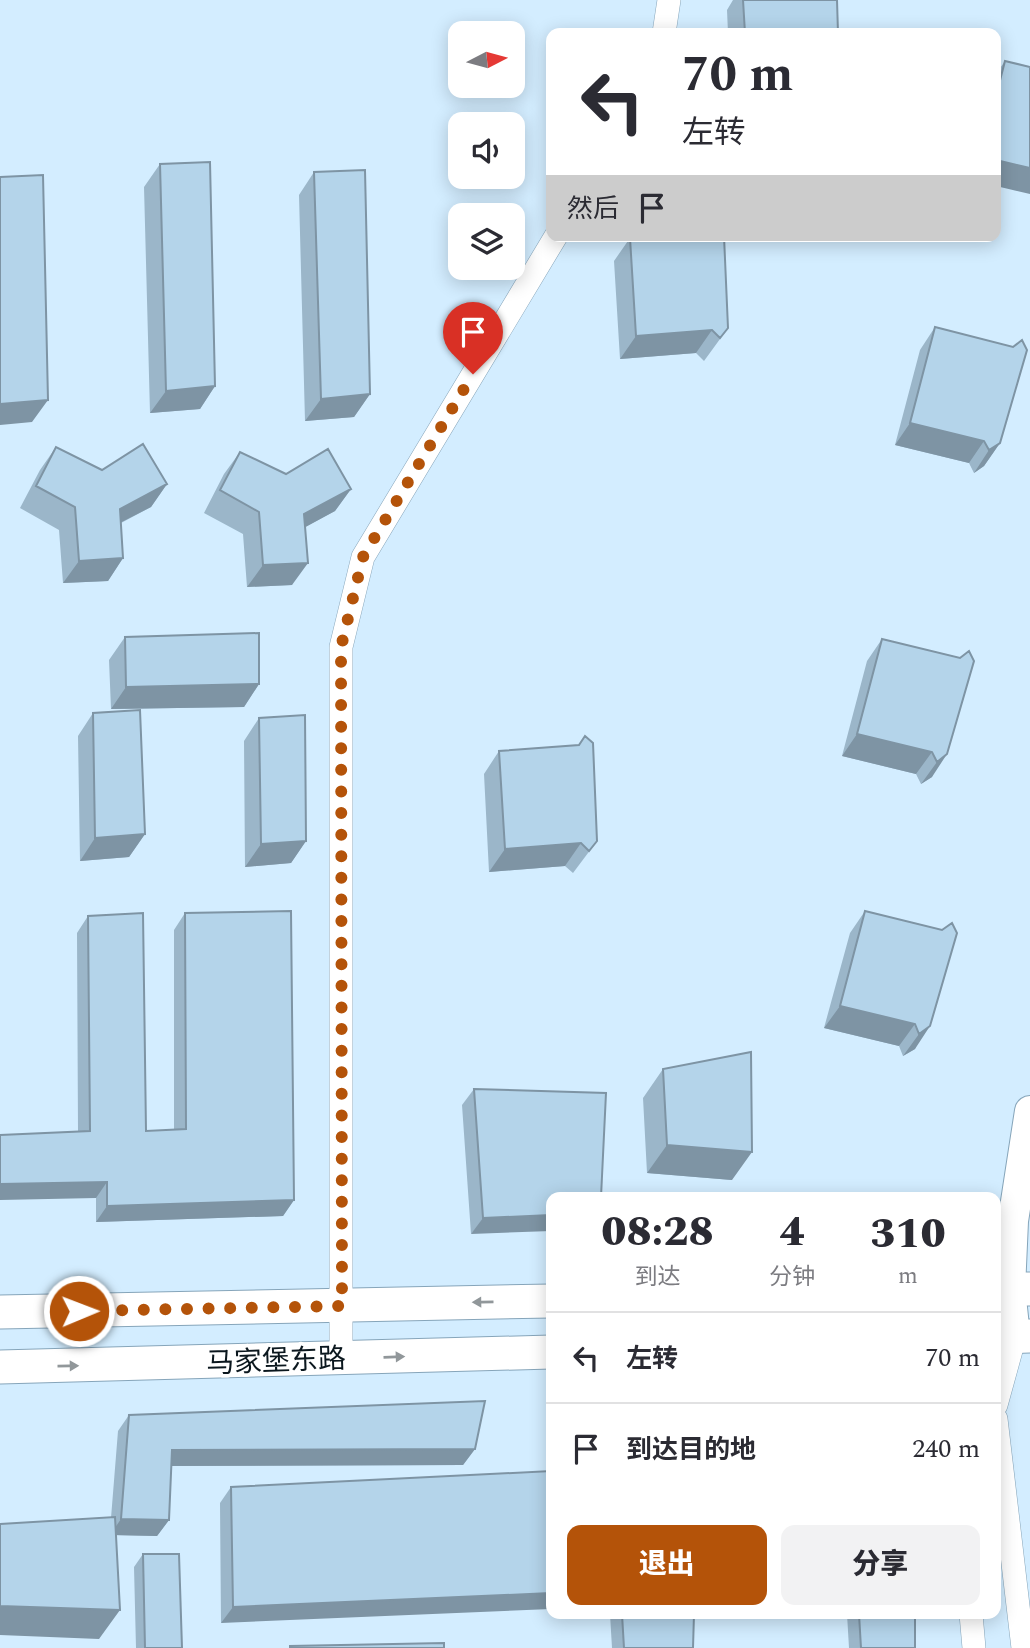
<!DOCTYPE html>
<html lang="zh">
<head>
<meta charset="utf-8">
<style>
  :root { --surface:#fff; --page:#f2f2f3; --text:#2b2b33; --muted:#7c7c81; --line:#e1e1e2; --accent:#b45309 }
  body { margin:0; font-family:Spectral,"Noto Sans SC",serif; background:var(--page); color:var(--text); height:100vh; display:flex; flex-direction:column; font-size:26px; white-space:nowrap }
  * { box-sizing:border-box; margin:0 }
  p { font-size:23px; color:var(--muted) }
  .icon { flex:none; width:38px; height:38px; fill:none; stroke:currentColor; stroke-width:2; stroke-linecap:round; stroke-linejoin:round }
  .map { position:relative; flex:1; overflow:hidden }
  .panel { position:absolute; left:546px; top:1192px; width:455px; height:427px; display:flex; flex-direction:column; background:var(--surface); border-radius:14px; box-shadow:0 4px 18px #0003 }
  .panel>* { flex:none }
  .hud { position:absolute; left:546px; top:28px; width:455px; height:214px; border-radius:14px; box-shadow:0 4px 18px #0003; background:#fff; color:var(--text); overflow:hidden }
  .needle { width:46px; rotate:84deg }
  .controls { position:absolute; left:448px; top:21px; display:grid; gap:14px }
  .controls a { display:grid; place-items:center; width:77px; height:77px; border-radius:14px; background:var(--surface); box-shadow:0 4px 18px #0003; font-size:35px }
  .pin { position:absolute; display:grid; place-items:center; width:60px; height:60px; color:#fff; margin:-72px -30px; border-radius:50% 50% 50% 0; rotate:-45deg; box-shadow:0 0 7px #0007 }
  .pin .icon { rotate:45deg }
  .me { position:absolute; width:77px; margin:-38px; rotate:89deg; stroke-linejoin:round; filter:drop-shadow(0 0 5px #0008) }
  .turn { display:flex; align-items:center; gap:24px; height:147px; padding:0 21px; font-size:32px }
  .turn .icon { width:91px; height:91px; stroke-width:2.5 }
  .turn b { display:block; font-size:49px; line-height:60px }
  .then { display:flex; align-items:center; height:66px; padding:0 21px; background:#0003; gap:14px; font-size:26px }
  .eta { display:flex; justify-content:space-evenly; align-items:center; height:119px; text-align:center }
  .eta b { font-size:42px; font-weight:800; line-height:49px }
  .button { display:flex; gap:14px; margin-top:auto; padding:14px 21px }
  .button a { flex:1; height:80px; border-radius:14px; background:var(--accent); color:#fff; font-size:28px; font-weight:800; line-height:80px; text-align:center }
  .button a+a { background:var(--page); color:var(--text) }
  ul { padding:0; list-style:none }
  li { display:flex; align-items:center; gap:21px; height:91px; padding:0 21px; border-top:2px solid var(--line) }
  li div { flex:1 }
  li b { display:block; font-size:26px }
  li em { font-style:normal }
  .map>svg:first-child { display:block }
  .lines { fill:none; stroke-linecap:round; stroke-linejoin:round }
  .minor-casing { stroke:#86a5ba; stroke-width:24 }
  .tertiary-casing { stroke:#86a5ba; stroke-width:32 }
  .secondary-casing { stroke:#86a5ba; stroke-width:35 }
  .minor { stroke:#fff; stroke-width:23 }
  .tertiary { stroke:#fff; stroke-width:30 }
  .secondary { stroke:#fff; stroke-width:33 }
  .wall { fill:#9bb6c9 }
  .shaded-wall { fill:#7e94a4 }
  .building { fill:#b4d4ea; stroke:#7e94a4; stroke-width:2 }
  .oneway { fill:#91979a }
  .route { stroke:#b45309; stroke-width:12; stroke-dasharray:0 21.6 }
  .labels { text-anchor:middle; stroke-width:7; stroke-linejoin:round; paint-order:stroke }
  .street-label { font-size:28px; fill:#0b171e; stroke:#fff }
</style>
</head>
<body>
<div class="map">
<svg width="1030" height="1648" viewBox="0 0 1030 1648">
  <rect width="100%" height="100%" fill="#d3edff"/>
  <g class="lines">
    <defs>
      <path id="minor" d="M664,33l5,-33
        M341,1358v-711l22,-90 193,-321
        M996,1405l19,-69
        M996,1419l27,229
        M971,1614l3,34"/>
      <path id="tertiary" d="M1015,1336l-5,-47 3,-68 17,-110"/>
      <path id="secondary" d="M996,1289h34
        M0,1312l551,-11
        M996,1337l34,-1
        M0,1367l551,-15"/>
    </defs>
    <use href="#minor" class="minor-casing"/>
    <use href="#tertiary" class="tertiary-casing"/>
    <use href="#secondary" class="secondary-casing"/>
    <use href="#minor" class="minor"/>
    <use href="#tertiary" class="tertiary"/>
    <use href="#secondary" class="secondary"/>
  </g>
  <path class="wall" d="M733,0h104l1,33h-110l-1,-23z
    M1005,61l-9,125v-112z
    M160,164l55,222 -15,23 -50,4 -6,-226z
    M314,172l56,222 -16,23 -49,4 -6,-226z
    M630,238l98,90 -24,33 -8,-8 -76,6 -6,-98z
    M935,327l78,20 -13,96 -16,23 -10,7 -5,-10 -74,-18 25,-95z
    M56,447l46,23 65,14 -16,23 -30,16 2,35 -15,23 -45,2 -4,-53 -39,-22 20,-38z
    M240,452l46,22 65,15 -16,22 -30,16 -13,58 -45,2 -4,-53 -39,-21 20,-39z
    M125,637l134,47 -15,23 -133,2 -2,-49z
    M882,639l92,22 -42,116 -11,7 -5,-10 -74,-18 25,-95z
    M93,713l52,121 -16,23 -49,4 -2,-125z
    M259,718l47,123 -15,22 -46,4 -1,-126z
    M499,751l98,90 -24,32 -8,-7 -76,6 -5,-98z
    M865,911l77,19 10,-7 -37,126 -12,7 -4,-10 -75,-18 26,-95z
    M185,913l109,287 -11,16 -187,6v-24l-18,-67 -1,-198 11,-17 58,215 28,-1v-200z
    M663,1069l69,111 -85,-7 -4,-75z
    M474,1089l132,4 -135,141 -9,-129z
    M129,1415l346,34 -12,16 -292,1 -2,54 -12,16 -41,-1 -17,104 12,-121 7,-87z
    M551,1471l-330,152 -1,-120 11,-16z
    M143,1554l39,94h-46l-2,-81z
    M610,1614h84l-1,34h-81z
    M847,1614h68v34h-66z"/>
  <path class="shaded-wall" d="M996,160l34,8v26l-34,-8z
    M712,330l-16,23 -76,6 16,-23z
    M215,386l-15,23 -50,4 16,-22z
    M370,394l-16,23 -49,4 16,-22z
    M48,400l-16,22 -32,3v-21z
    M910,423l74,18 -15,22 -74,-18z
    M1000,443l-16,23 -10,7 15,-23z
    M167,484l-16,23 -47,24 16,-22z
    M351,489l-16,22 -46,25 15,-22z
    M123,558l-15,23 -45,2 16,-22z
    M308,563l-16,22 -45,2 16,-22z
    M259,684l-15,23 -133,2 15,-22z
    M857,734l75,18 -16,22 -74,-18z
    M947,754l-15,23 -11,7 16,-22z
    M145,834l-16,23 -49,4 15,-23z
    M306,841l-15,22 -46,4 16,-23z
    M581,843l-16,23 -76,6 16,-23z
    M840,1006l75,18 -16,22 -75,-18z
    M930,1026l-15,23 -12,7 16,-22z
    M667,1145l85,7 -20,28 -85,-7z
    M107,1182l-11,16 -96,2v-16z
    M294,1200l-11,16 -187,6 11,-16z
    M551,1215v16l-80,3 12,-16z
    M475,1449l-12,16 -302,1 11,-16z
    M121,1519l48,1 -12,16 -47,-1z
    M551,1593v16l-330,14 12,-16z
    M0,1606l120,4 -21,29 -99,-4z"/>
  <path class="building" d="M743,0h94l1,33h-93z
    M1005,61l25,6v101l-34,-8v-64z
    M210,162l5,224 -49,5 -6,-227z
    M365,170l5,224 -49,5 -7,-227z
    M43,175l5,225 -48,4v-227z
    M659,236h65l4,92 -8,10 -8,-8 -76,6 -6,-98z
    M935,327l78,20 9,-7 5,10 -27,93 -11,7 -5,-9 -74,-18z
    M143,444l24,40 -47,25 3,49 -44,3 -4,-54 -39,-21 20,-39 46,23z
    M328,449l23,40 -47,25 4,49 -45,2 -4,-53 -39,-22 20,-38 46,22z
    M259,633v51l-133,3 -1,-50z
    M882,639l78,19 9,-7 5,10 -27,93 -10,8 -5,-10 -75,-18z
    M140,710l5,124 -50,4 -2,-125z
    M305,715l1,126 -45,3 -2,-126z
    M585,736l8,7 4,98 -8,10 -8,-8 -76,6 -6,-98 80,-6z
    M291,911l3,289 -187,6v-24l-107,2v-49l90,-4 -2,-215 55,-3 3,218 40,-2 -1,-216z
    M865,911l77,19 10,-7 5,10 -27,93 -11,8 -4,-10 -75,-18z
    M751,1052l1,100 -85,-7 -4,-76z
    M474,1089l132,4 -5,104h-50v18l-68,3z
    M485,1401l-10,48 -303,1 -3,70 -48,-1 8,-104z
    M551,1471v122l-318,14 -2,-120z
    M115,1517l5,93 -120,-4v-82z
    M143,1554h36l3,94h-37z
    M622,1614h72l-1,34h-69z
    M859,1614h56v34h-54z
    M444,1643v5h-154v-2z"/>
  <defs><path id="oneway-solid" d="M-6-.8H1V-3.2L6.5 0L1 3.2V.8H-6Z" transform="scale(1.75)"/></defs>
  <g class="oneway">
    <use href="#oneway-solid" transform="translate(483 1302) rotate(179)"/>
    <use href="#oneway-solid" transform="translate(394 1357) rotate(-2)"/>
    <use href="#oneway-solid" transform="translate(68 1366) rotate(-1)"/>
  </g>
  <g class="lines">
    <path class="route" d="M79,1311l263,-5 -1,-659 22,-90 110,-183"/>
  </g>
  <g class="labels">
    <g class="street-label">
      <text transform="translate(276 1360) rotate(-2)" y="10">马家堡东路</text>
    </g>
  </g>
</svg>
<div class="controls">
<a><svg class="needle" viewBox="-14 -14 28 28"><path d="M0-13l5 13h-10z" fill="#e53935"/><path d="M0 13l5-13h-10z" fill="#7c7c81"/></svg></a>
<a><svg class="icon" aria-label="sound" viewBox="0 0 24 24"><path d="M4 9h4l5-4v14l-5-4H4zM17 9q2 3 0 6"/></svg></a>
<a><svg class="icon" aria-label="layers" viewBox="0 0 24 24"><path d="M12 4l9 5-9 5-9-5zM3 14l9 5 9-5"/></svg></a>
</div>
<div class="pin" style="left:473px;top:374px;background:#d93025"><svg class="icon" aria-label="arrive" viewBox="0 0 24 24"><path d="M6 21V4h12l-3 4 3 4H6"/></svg></div>
<svg class="me" style="left:79px;top:1311px" viewBox="-20 -20 40 40"><circle r="17" fill="#b45309" stroke="#fff" stroke-width="3"/><path d="M0-11L8 9 0 5-8 9z" fill="#fff"/></svg>
<div class="hud">
<div class="turn"><svg class="icon" aria-label="left" viewBox="0 0 24 24"><path d="M17 20v-9H6M10 6l-5 5 5 5"/></svg><div><b>70 m</b>左转</div></div>
<div class="then">然后<svg class="icon" aria-label="arrive" viewBox="0 0 24 24"><path d="M6 21V4h12l-3 4 3 4H6"/></svg></div>
</div>
<section class="panel">
<div class="eta">
<div><b>08:28</b><p>到达</p></div>
<div><b>4</b><p>分钟</p></div>
<div><b>310</b><p>m</p></div>
</div>
<ul>
<li><svg class="icon" aria-label="left" viewBox="0 0 24 24"><path d="M17 20v-9H6M10 6l-5 5 5 5"/></svg><div><b>左转</b></div><em>70 m</em></li>
<li><svg class="icon" aria-label="arrive" viewBox="0 0 24 24"><path d="M6 21V4h12l-3 4 3 4H6"/></svg><div><b>到达目的地</b></div><em>240 m</em></li>
</ul>
<div class="button"><a>退出</a><a>分享</a></div>
</section>
</div>
</body>
</html>
